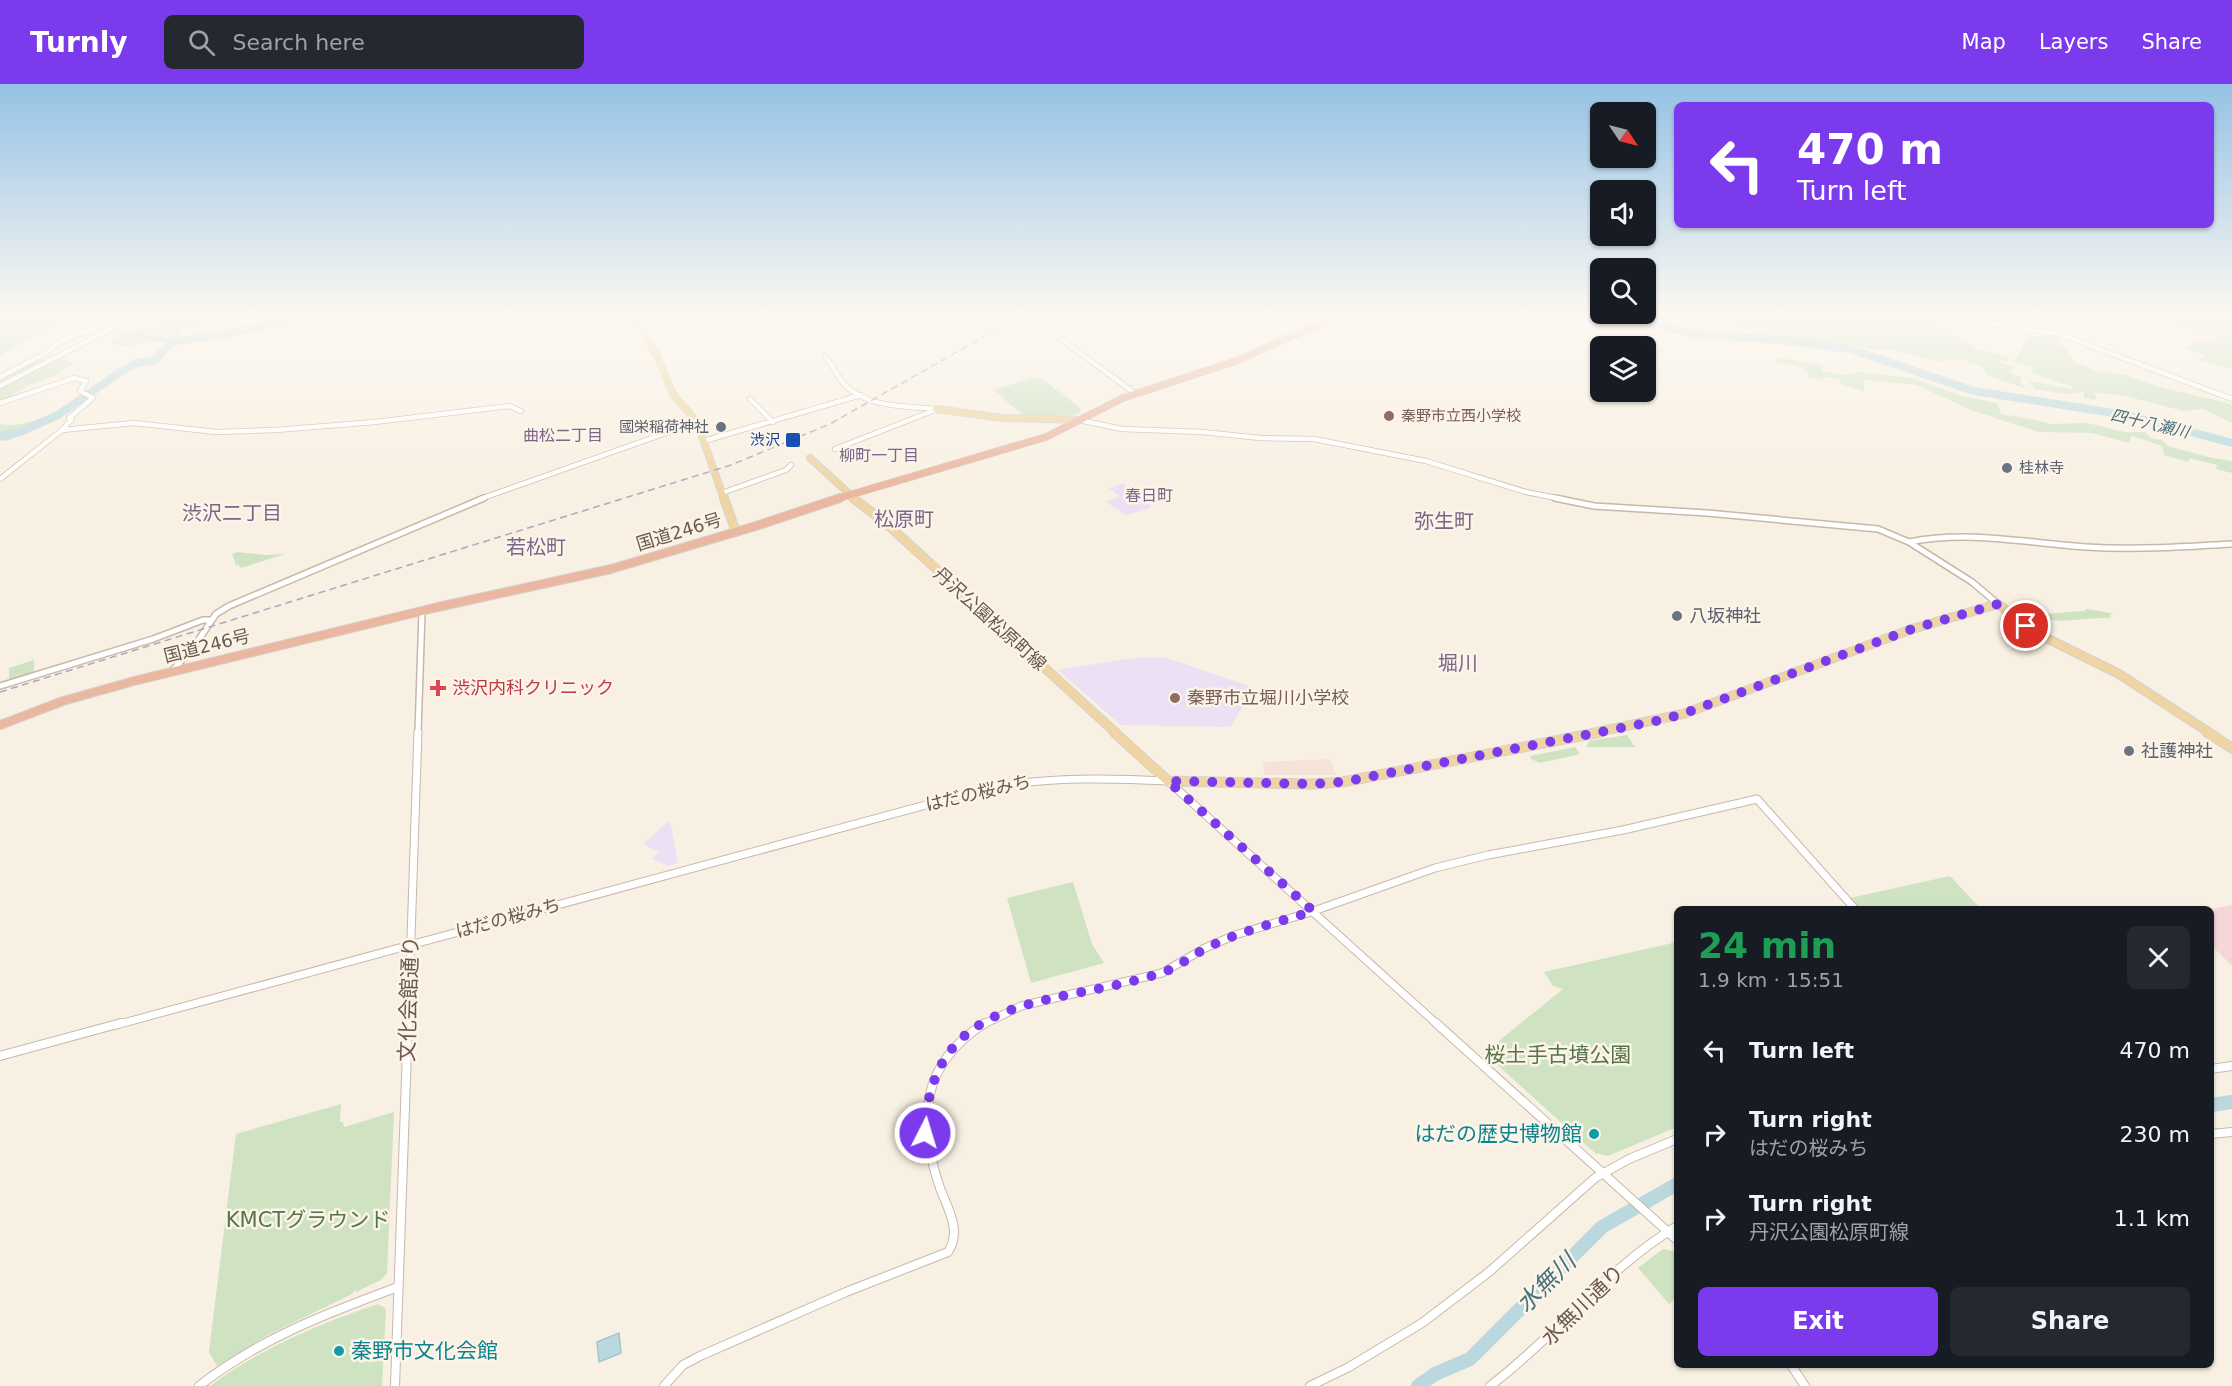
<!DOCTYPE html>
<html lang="en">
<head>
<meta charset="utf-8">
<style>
  :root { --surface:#171b24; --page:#242831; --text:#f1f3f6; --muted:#9ea1a6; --accent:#7c3aed }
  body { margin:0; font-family:"DejaVu Sans","Noto Sans JP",sans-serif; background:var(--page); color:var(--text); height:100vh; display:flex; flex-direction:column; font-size:22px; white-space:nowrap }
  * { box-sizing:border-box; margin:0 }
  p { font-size:20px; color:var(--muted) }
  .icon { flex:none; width:33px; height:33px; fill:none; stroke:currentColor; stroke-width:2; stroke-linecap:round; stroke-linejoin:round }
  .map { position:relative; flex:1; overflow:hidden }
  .details { position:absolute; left:1674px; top:822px; width:540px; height:462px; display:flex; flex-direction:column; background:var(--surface); border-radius:9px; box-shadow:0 2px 4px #0004 }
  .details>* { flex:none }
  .top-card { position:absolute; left:1674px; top:18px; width:540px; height:126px; border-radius:9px; box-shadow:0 2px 4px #0004; background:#7c3aed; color:#fff; overflow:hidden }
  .needle { width:39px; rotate:125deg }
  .fabs { position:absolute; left:1590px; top:18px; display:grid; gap:12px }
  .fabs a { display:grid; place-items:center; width:66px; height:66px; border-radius:9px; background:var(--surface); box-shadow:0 2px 4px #0004; font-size:30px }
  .pin { position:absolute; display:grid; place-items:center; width:51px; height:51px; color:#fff; margin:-26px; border:3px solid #fff; border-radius:50%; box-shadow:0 2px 6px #0007 }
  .me { position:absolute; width:66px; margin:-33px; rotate:5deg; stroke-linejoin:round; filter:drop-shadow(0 0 4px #0008) }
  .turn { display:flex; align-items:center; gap:21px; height:126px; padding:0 24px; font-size:27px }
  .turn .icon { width:78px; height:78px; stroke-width:2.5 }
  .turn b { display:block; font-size:42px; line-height:51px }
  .round { display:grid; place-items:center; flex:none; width:63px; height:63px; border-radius:9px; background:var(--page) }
  .headline { display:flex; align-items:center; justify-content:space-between; height:102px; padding:0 24px }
  h1 { font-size:36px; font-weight:800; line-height:45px; color:#1e9e55 }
  .action { display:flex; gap:12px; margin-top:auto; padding:12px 24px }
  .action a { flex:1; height:69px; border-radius:9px; background:var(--accent); color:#fff; font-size:24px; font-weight:800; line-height:69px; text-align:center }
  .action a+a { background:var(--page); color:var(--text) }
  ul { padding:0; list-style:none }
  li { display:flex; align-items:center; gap:18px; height:84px; padding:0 24px }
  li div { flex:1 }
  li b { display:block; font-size:22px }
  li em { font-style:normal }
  header { display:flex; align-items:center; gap:36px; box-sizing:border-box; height:84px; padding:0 30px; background:var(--accent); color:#fff }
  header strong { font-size:28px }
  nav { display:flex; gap:33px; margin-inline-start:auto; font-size:21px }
  .search { width:420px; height:54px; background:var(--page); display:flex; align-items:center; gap:15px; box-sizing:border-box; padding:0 21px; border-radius:9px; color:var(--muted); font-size:22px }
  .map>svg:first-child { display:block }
  .commercial { fill:#f7e2d7 }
  .education { fill:#eddff4 }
  .medical { fill:#f5d7d9 }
  .green { fill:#cfe3c3 }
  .water { fill:#bad8de; stroke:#a2c6ce; stroke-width:1.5 }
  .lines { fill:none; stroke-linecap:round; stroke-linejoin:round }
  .stream { stroke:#a2c6ce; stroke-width:1.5 }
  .river-far1 { stroke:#bad8de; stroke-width:8 }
  .river { stroke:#bad8de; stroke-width:14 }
  .minor-far3-casing { stroke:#c7b8ab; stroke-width:6 }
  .minor-far2-casing { stroke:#c7b8ab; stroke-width:8 }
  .minor-far1-casing { stroke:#c7b8ab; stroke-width:9 }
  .minor-casing { stroke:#c7b8ab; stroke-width:10 }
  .major-far2-casing { stroke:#d6d1cd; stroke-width:8 }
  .major-far1-casing { stroke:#d6d1cd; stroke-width:10 }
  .major-casing { stroke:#d6d1cd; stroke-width:11 }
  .highway-far1-casing { stroke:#d6d1cd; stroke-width:8 }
  .highway-casing { stroke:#d6d1cd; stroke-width:10 }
  .minor-far3 { stroke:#fff; stroke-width:4.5 }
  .minor-far2 { stroke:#fff; stroke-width:5 }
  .minor-far1 { stroke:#fff; stroke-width:7 }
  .minor { stroke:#fff; stroke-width:8 }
  .major-far2 { stroke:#eed5a3; stroke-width:6 }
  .major-far1 { stroke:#eed5a3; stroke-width:8 }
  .major { stroke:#eed5a3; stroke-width:9 }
  .highway-far1 { stroke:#eab7a1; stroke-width:7 }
  .highway { stroke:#eab7a1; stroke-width:8 }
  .rail { stroke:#b3a3bf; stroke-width:1.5; stroke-dasharray:7 4.5; stroke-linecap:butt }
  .route { stroke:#7c3aed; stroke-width:10; stroke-dasharray:0 18 }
  .education-dot { fill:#8d6e63; stroke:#fcf4e8; stroke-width:2 }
  .worship-dot { fill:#6b7280; stroke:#fcf4e8; stroke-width:2 }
  .transit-dot { fill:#1a4fb4; stroke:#fcf4e8; stroke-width:2 }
  .health-dot { fill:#e0444e; stroke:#fcf4e8; stroke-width:2 }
  .culture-dot { fill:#0f9aa8; stroke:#fcf4e8; stroke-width:2 }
  .labels { text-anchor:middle; stroke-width:5; stroke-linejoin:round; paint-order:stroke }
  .far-education-label { font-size:15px; fill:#785e54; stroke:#fcf4e8; text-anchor:start }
  .far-worship-label { font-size:15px; fill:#5b616d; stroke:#fcf4e8; text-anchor:end }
  .far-transit-label { font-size:15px; fill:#164399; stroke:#fcf4e8; text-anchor:end }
  .far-water-label { font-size:16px; font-style:italic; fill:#4a727c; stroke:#fcf4e8 }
  .far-neighbourhood-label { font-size:16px; fill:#7d6588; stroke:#fcf4e8 }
  .street-label { font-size:18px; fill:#6c594c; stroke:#fcf4e8 }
  .worship-label { font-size:18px; fill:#5b616d; stroke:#fcf4e8; text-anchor:start }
  .health-label { font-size:18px; fill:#be3a42; stroke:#fcf4e8; text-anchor:start }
  .education-label { font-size:18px; fill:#785e54; stroke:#fcf4e8; text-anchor:start }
  .neighbourhood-label { font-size:20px; fill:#7d6588; stroke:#fcf4e8 }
  .near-street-label { font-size:21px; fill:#6c594c; stroke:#fcf4e8 }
  .near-park-label { font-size:21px; fill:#557649; stroke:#fcf4e8 }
  .near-culture-label { font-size:21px; fill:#0d838f; stroke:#fcf4e8; text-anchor:end }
  .near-water-label { font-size:24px; font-style:italic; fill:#4a727c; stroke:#fcf4e8 }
</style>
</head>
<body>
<header>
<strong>Turnly</strong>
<div class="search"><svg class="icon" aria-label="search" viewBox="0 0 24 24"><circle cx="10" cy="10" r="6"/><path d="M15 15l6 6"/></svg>Search here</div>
<nav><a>Map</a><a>Layers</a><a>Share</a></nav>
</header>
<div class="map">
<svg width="2232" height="1302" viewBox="0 0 2232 1302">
  <rect width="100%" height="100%" fill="#f8f0e2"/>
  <path class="commercial" d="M1329,675l8,16h-73l-1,-13z"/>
  <path class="education" d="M1123,400l28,22 -1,2 -24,7 -20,-13 14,-6 -12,-8z
    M1133,574h34l85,29 1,4 -23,36 -109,-2 -63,-55z
    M670,736l8,43 -10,3 -16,-7 7,-7 -16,-8z"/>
  <path class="medical" d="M2232,821v61l-21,-21v-36z"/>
  <path class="green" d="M0,227h83l-83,44z
    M151,227h114l-19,8 -19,-5 -10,2 -21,11 -11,2 -10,10 -10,4 -19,-2 -13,6 -25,-3 14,-11 40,-10 -10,-5 -11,4 -13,-3 19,-4 -2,-3z
    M1678,227h256l29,7 1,4 -10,-2 -9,3 -8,-1 -1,4 14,6 -6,-1 1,3 16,4 -2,3 14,3 2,4 35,10 -2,4 -7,-2 -1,2 13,5 -4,5 12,5 -1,5 7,7 -40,-14 -5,-9 -23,-7 -18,3 -49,-12h-17l-34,-8 -4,3c-28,-7 -57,-4 -86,-9v-5z
    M2129,227h86l17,5v53l-32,-9 6,-5 -20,-7 10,-6 26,-2 -11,-5 -45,-10z
    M2029,252h23l8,5 13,20 23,10 29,4 34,12 73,17v19l-29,-14 -20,2 -53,-14 -35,-5 1,8 -12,-2v-6l-18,2 -31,-5 -6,-8 41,8 4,-2 -45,-15 6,-4 -21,-6c7,-9 8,-18 15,-26z
    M59,274l15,5 -17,12 -28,10 -29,17v-26l37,-15z
    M1780,274l43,7 -1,6c11,2 26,6 35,1l54,6 51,18 35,7 4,11c11,2 42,6 48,10l38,-1 38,9h20l6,6 11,2 6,6 40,11 24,4v12l-16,-4 1,-4 -28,-7v4l-25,-7 -2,-9 -29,-10 -3,1v6l-38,-10 -53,-1 -68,-22 -55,-25 -52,-5v11l-23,-7 -1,-4 -12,-3 -8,3 -12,-3 -1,-6 -8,-4 -25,-5z
    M1032,294l10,1 37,28 2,5c-11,8 -44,8 -57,2 -10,-4 -21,-17 -30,-24z
    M57,333l-48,23 -9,1v-17c18,4 38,-6 57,-7z
    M237,468l29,3 19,-1 -44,14 -3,-4 -2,1 -4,-11z
    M2020,519l12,1 12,10 40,-3 3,-2 29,5h-6l1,4c-30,-2 -69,14 -91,-15z
    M34,576v13l-25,8v-13z
    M1627,651l8,12h-49l3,-6z
    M1575,663l5,7 -40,9 -9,-4 -1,-3z
    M1950,792l31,33h-58l-2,-3 -15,3h-46l-10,-11z
    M1073,798l19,62 12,19 -73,20 -24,-85z
    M1677,858v185l-69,29 -13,-3 -111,-100 79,-64 -10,-3 -9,-14z
    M341,1020l-1,18h3l1,5 50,-15 -7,161 -6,7 -25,12 -1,-2 -3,4 -84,41 -51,31 -8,-14 27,-218z
    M1663,1165l14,3v45l-8,7 -31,-36z
    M378,1220l8,5 -4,77h-172c51,-38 109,-62 168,-82z"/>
  <path class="water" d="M619,1249l2,20 -22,9 -2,-20z"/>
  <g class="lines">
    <path class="stream" d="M117,246l54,12"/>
    <path class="river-far1" d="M1610,230l86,20 94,7 60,8 124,42 152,24 106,28
      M0,352l20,-4 38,-17 64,-44 15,-8 18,-3 16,-18 60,-9 55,-12 29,-10"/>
    <path class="river" d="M2211,1021l21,-3
      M1418,1302l17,-12 35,-15 132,-132 75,-43"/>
    <defs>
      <path id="minor-far3" d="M1349,227l18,6
        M1941,227l72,17 46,6 173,65
        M1061,255l75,55
        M825,273c8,8 11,18 19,27 22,24 62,22 92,25
        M0,293l46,-24 16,-13 39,-14 10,3 -111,57
        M750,315l23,23
        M0,319l74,-25 12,3 -6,10 13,7 -24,20 3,1 -10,11 -62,49
        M1079,336l43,9 80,3 58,6 54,1 112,22 100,31 36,7
        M62,346l72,-7 82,9 60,-2 99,-8 134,-16 12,5
        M704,357l157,-46
        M835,365l100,-39
        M722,409l64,-23 5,-5
        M480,415l217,-77"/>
      <path id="minor-far2" d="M1555,414l39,8 113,7 171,16 31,13 63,40 26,22
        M1909,458c60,-12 117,1 177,5 49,3 97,0 146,-3
        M171,588l22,-24 23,-34 13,-8 255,-108
        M0,602l153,-47 50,-19h8
        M418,649l4,-122"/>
      <path id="minor-far1" d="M116,941l876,-238c59,-10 117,-9 176,-6l270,244
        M408,941l10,-293
        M982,941l39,-19 141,-33 43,-25 30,-13 76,-23 124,-44 53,-13 135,-25 134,-31 98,110"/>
      <path id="minor" d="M1436,939l241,217
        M0,972l121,-33
        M2211,985l21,-3
        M2211,1050l21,-2
        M1791,1281l14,21
        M199,1302c60,-47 128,-73 199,-99
        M395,1302l13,-363
        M664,1302l19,-21 17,-9 146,-64 102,-40c14,-21 0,-43 -8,-64 -23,-67 -20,-124 45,-165
        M1310,1302l39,-19 73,-44 67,-51 106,-94 34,-19 48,-20
        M1490,1302c66,-50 116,-117 187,-160"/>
      <path id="major-far2" d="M631,227l28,49 14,34 24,28 27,77
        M936,325l66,9 77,2
        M810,374l45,41"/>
      <path id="major-far1" d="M724,414l12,34
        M853,414l35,27 228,208
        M1593,649l90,-19 229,-85 86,-25 36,28 85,42 91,59"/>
      <path id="major" d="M1114,648l54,49 144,3 31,-2 258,-50
        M2207,648l25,16"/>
      <path id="highway-far1" d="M836,415l210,-62 77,-39 113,-37 112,-50"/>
      <path id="highway" d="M0,641l63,-24 71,-20 304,-74 173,-38 145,-43 84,-28"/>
    </defs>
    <use href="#minor-far3" class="minor-far3-casing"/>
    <use href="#minor-far2" class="minor-far2-casing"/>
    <use href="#minor-far1" class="minor-far1-casing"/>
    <use href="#minor" class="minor-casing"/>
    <use href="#major-far2" class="major-far2-casing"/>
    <use href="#major-far1" class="major-far1-casing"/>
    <use href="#major" class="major-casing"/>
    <use href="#highway-far1" class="highway-far1-casing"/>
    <use href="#highway" class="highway-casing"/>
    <use href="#minor-far3" class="minor-far3"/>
    <use href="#minor-far2" class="minor-far2"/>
    <use href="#minor-far1" class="minor-far1"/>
    <use href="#minor" class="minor"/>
    <use href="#major-far2" class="major-far2"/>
    <use href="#major-far1" class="major-far1"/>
    <use href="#major" class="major"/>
    <use href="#highway-far1" class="highway-far1"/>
    <use href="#highway" class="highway"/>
    <path class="rail" d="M0,608l731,-227 99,-41 199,-113"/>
  </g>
  <linearGradient id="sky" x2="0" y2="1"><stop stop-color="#95c2e4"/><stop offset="0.56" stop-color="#fcf8f2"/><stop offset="1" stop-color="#fcf8f2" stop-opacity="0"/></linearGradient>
  <rect width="2232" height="409" fill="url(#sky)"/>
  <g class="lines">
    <path class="route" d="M925,1049c5,-145 135,-126 236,-160 19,-6 33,-20 52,-28 31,-15 67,-23 100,-34l-145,-130 144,3 31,-2 309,-60 31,-8 229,-85 86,-25 28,22"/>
  </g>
  <g class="education-dot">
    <circle cx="1389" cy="332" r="6"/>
    <circle cx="1175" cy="614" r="6"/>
  </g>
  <g class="worship-dot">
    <circle cx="721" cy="343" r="6"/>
    <circle cx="2007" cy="384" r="6"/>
    <circle cx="1677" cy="532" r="6"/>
    <circle cx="2129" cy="667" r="6"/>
  </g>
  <rect class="transit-dot" x="785" y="348" width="16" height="16" rx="3"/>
  <path class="health-dot" d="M435 595h6v6h6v6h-6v6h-6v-6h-6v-6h6z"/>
  <g class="culture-dot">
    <circle cx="1594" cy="1050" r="6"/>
    <circle cx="339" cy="1267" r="6"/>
  </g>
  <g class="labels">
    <g class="far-education-label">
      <text x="1401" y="337">秦野市立西小学校</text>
    </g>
    <g class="far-worship-label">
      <text x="709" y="348">國栄稲荷神社</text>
      <text x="2019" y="389" text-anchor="start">桂林寺</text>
    </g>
    <g class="far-transit-label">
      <text x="780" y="361">渋沢</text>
    </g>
    <g class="far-water-label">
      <text transform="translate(2150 339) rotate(13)" y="6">四十八瀬川</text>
    </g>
    <g class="far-neighbourhood-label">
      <text x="563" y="357">曲松二丁目</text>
      <text x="879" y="377">柳町一丁目</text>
      <text x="1149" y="417">春日町</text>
    </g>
    <g class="street-label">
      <text transform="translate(679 448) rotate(-17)" y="6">国道246号</text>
      <text transform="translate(990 535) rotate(42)" y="6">丹沢公園松原町線</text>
      <text transform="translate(207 562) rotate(-14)" y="6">国道246号</text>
      <text transform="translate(978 709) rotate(-13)" y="6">はだの桜みち</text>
      <text transform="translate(508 834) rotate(-15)" y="6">はだの桜みち</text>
    </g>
    <g class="worship-label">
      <text x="1689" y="538">八坂神社</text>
      <text x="2141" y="673">社護神社</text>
    </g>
    <g class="health-label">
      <text x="452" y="610">渋沢内科クリニック</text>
    </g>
    <g class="education-label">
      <text x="1187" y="620">秦野市立堀川小学校</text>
    </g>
    <g class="neighbourhood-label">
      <text x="232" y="436">渋沢二丁目</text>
      <text x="904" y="442">松原町</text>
      <text x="1444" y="444">弥生町</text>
      <text x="536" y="470">若松町</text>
      <text x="1458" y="586">堀川</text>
    </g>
    <g class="near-street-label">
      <text transform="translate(409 915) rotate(-88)" y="7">文化会館通り</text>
      <text transform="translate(1583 1221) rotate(-44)" y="7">水無川通り</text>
    </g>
    <g class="near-park-label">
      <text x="1558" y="978">桜土手古墳公園</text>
      <text x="308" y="1143">KMCTグラウンド</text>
    </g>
    <g class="near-culture-label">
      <text x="1582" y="1057">はだの歴史博物館</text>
      <text x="351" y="1274" text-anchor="start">秦野市文化会館</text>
    </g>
    <g class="near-water-label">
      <text transform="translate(1546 1199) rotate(-45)" y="8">水無川</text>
    </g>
  </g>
</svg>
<div class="fabs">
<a><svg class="needle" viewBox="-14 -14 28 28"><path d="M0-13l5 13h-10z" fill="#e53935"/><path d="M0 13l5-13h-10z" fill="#9ea1a6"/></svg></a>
<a><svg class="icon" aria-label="sound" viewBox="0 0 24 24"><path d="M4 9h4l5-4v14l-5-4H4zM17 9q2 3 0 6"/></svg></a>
<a><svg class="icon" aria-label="search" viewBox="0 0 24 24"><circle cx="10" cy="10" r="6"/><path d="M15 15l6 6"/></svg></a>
<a><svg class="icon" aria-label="layers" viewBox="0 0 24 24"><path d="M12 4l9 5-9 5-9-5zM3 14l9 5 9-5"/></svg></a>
</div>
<div class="pin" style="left:2026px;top:542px;background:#d93025"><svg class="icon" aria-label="arrive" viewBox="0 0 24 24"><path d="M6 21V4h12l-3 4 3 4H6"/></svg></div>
<svg class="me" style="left:925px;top:1049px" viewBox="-20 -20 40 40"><circle r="17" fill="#7c3aed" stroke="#fff" stroke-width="3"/><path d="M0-11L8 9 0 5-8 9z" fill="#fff"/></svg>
<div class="top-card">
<div class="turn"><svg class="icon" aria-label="left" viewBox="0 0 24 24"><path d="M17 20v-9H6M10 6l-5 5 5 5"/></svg><div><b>470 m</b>Turn left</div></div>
</div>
<section class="details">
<div class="headline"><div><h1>24 min</h1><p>1.9 km · 15:51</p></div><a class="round"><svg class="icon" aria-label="close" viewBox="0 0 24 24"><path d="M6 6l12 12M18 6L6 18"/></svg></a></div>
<ul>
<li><svg class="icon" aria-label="left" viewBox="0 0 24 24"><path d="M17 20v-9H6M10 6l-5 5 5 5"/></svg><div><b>Turn left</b></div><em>470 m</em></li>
<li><svg class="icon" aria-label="right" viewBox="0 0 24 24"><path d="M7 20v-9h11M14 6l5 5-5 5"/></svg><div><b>Turn right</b><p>はだの桜みち</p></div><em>230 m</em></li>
<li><svg class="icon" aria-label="right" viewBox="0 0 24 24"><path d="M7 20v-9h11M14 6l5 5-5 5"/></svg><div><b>Turn right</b><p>丹沢公園松原町線</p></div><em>1.1 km</em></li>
</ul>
<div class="action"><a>Exit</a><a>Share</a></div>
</section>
</div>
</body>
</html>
